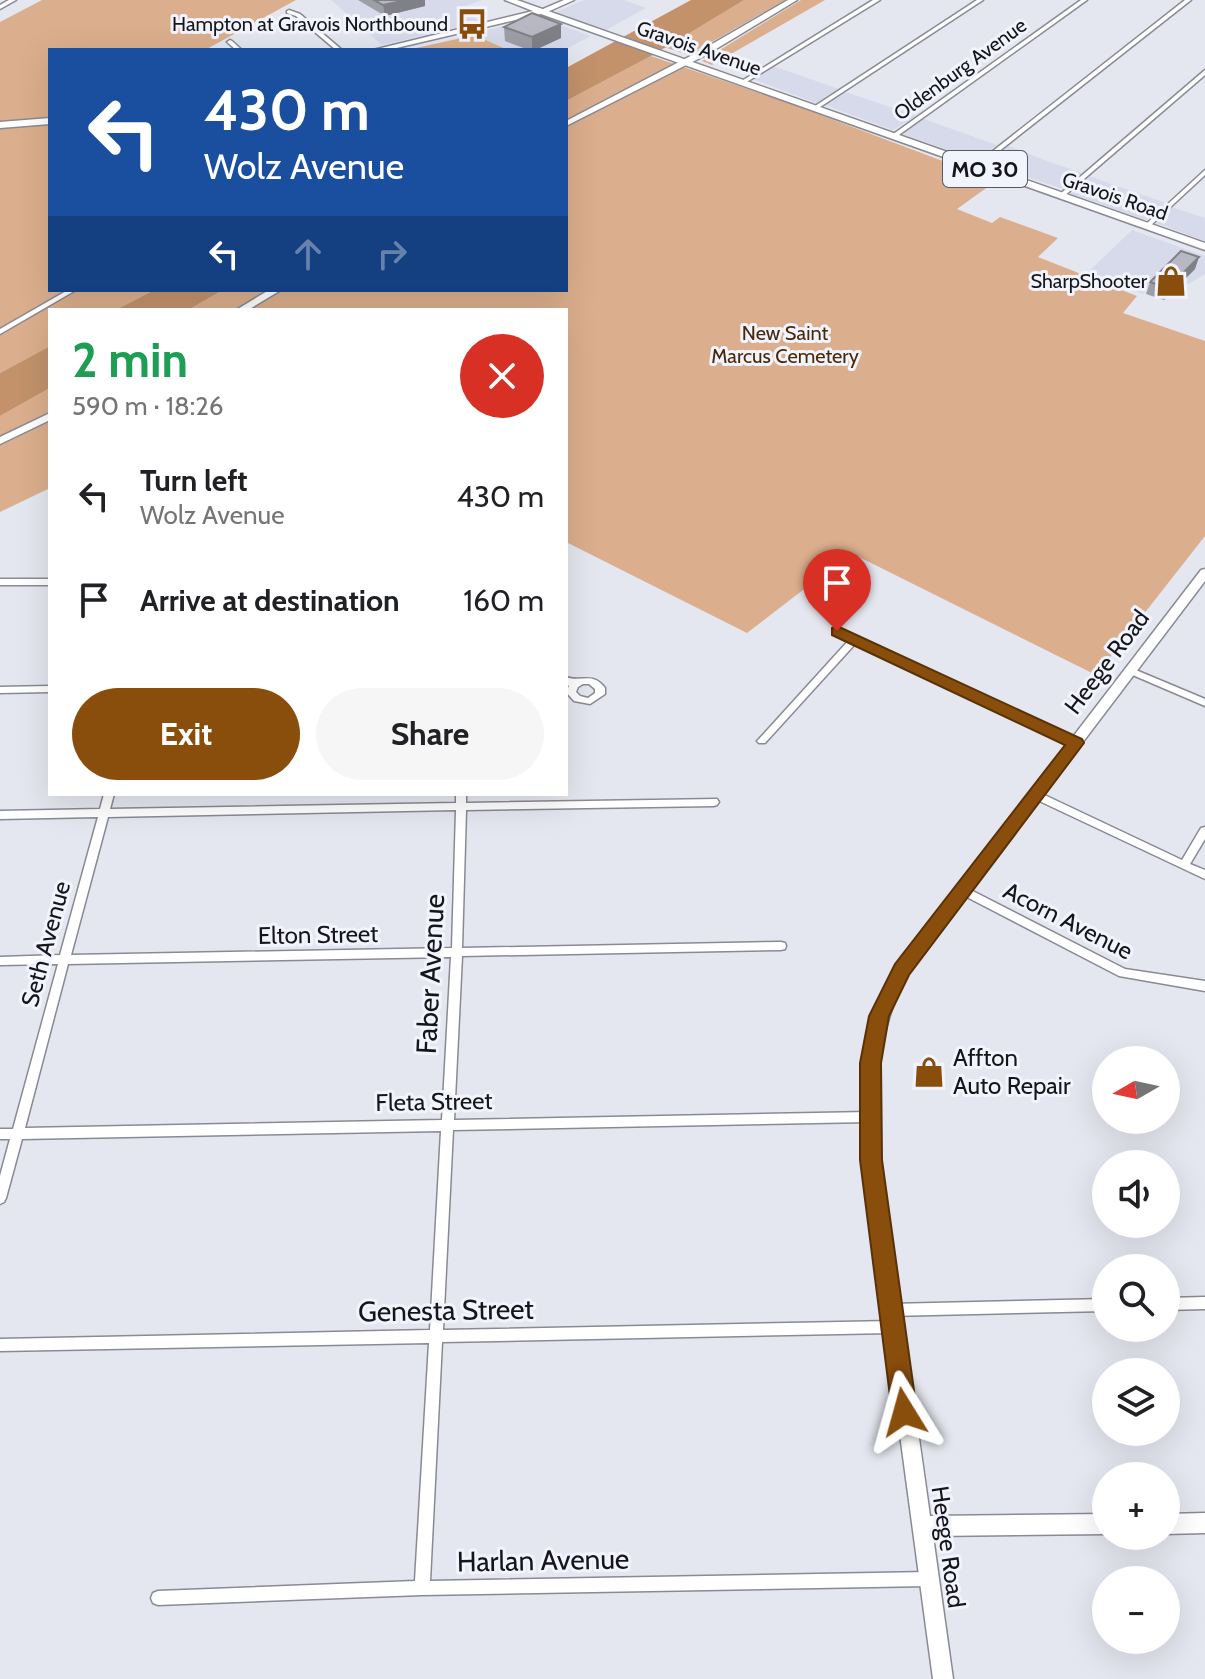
<!DOCTYPE html>
<html lang="en">
<head>
<meta charset="utf-8">
<style>
  :root { --surface:#fff; --page:#f6f6f6; --text:#202124; --muted:#757577; --accent:#894d0c }
  body { margin:0; font-family:Cabin,sans-serif; background:var(--page); color:var(--text); height:100vh; display:flex; flex-direction:column; font-size:30px; white-space:nowrap }
  * { box-sizing:border-box; margin:0 }
  p { font-size:26px; color:var(--muted) }
  .icon { flex:none; width:44px; height:44px; fill:none; stroke:currentColor; stroke-width:2; stroke-linecap:round; stroke-linejoin:round }
  .map { position:relative; flex:1; overflow:hidden }
  .sheet { position:absolute; left:48px; top:308px; width:520px; height:488px; display:flex; flex-direction:column; background:var(--surface); border-radius:0px; box-shadow:0 8px 32px #0002 }
  .sheet>* { flex:none }
  .banner { position:absolute; left:48px; top:48px; width:520px; height:244px; border-radius:0px; box-shadow:0 8px 32px #0002; background:#1a4fa0; color:#fff; overflow:hidden }
  .needle { width:52px; rotate:261deg }
  .tools { position:absolute; left:1092px; top:1046px; display:grid; gap:16px }
  .tools a { display:grid; place-items:center; width:88px; height:88px; border-radius:50%; background:var(--surface); box-shadow:0 8px 32px #0002; font-size:40px }
  .pin { position:absolute; display:grid; place-items:center; width:68px; height:68px; color:#fff; margin:-82px -34px; border-radius:50% 50% 50% 0; rotate:-45deg; box-shadow:0 0 8px #0007 }
  .pin .icon { rotate:45deg }
  .me { position:absolute; width:88px; margin:-44px; rotate:352deg; stroke-linejoin:round; filter:drop-shadow(0 0 6px #0008) }
  .turn { display:flex; align-items:center; gap:28px; height:168px; padding:0 24px; font-size:36px }
  .turn .icon { width:104px; height:104px; stroke-width:2.5 }
  .turn b { display:block; font-size:56px; line-height:68px }
  .lanes { display:flex; align-items:center; height:76px; padding:0 24px; background:#0003; justify-content:center; gap:40px; direction:ltr }
  .lanes .off { opacity:.35 }
  .round { display:grid; place-items:center; flex:none; width:84px; height:84px; border-radius:42px; background:var(--page) }
  .headline { display:flex; align-items:center; justify-content:space-between; height:136px; padding:0 24px }
  h1 { font-size:48px; font-weight:800; line-height:60px; color:#1e9e55 }
  .action { display:flex; gap:16px; margin-top:auto; padding:16px 24px }
  .action a { flex:1; height:92px; border-radius:48px; background:var(--accent); color:#fff; font-size:32px; font-weight:800; line-height:92px; text-align:center }
  .action a+a { background:var(--page); color:var(--text) }
  ul { padding:0; list-style:none }
  li { display:flex; align-items:center; gap:24px; height:104px; padding:0 24px }
  li div { flex:1 }
  li b { display:block; font-size:30px }
  li em { font-style:normal }
  .map>svg:first-child { display:block }
  .built { fill:#d7daea }
  .green { fill:#dbaf8d }
  .water { fill:#c3926b }
  .lines { fill:none; stroke-linecap:round; stroke-linejoin:round }
  .street-casing { stroke:#898a93; stroke-width:3 }
  .secondary-casing { stroke:#898a93; stroke-width:3 }
  .primary-casing { stroke:#898a93; stroke-width:3 }
  .street { fill:#fff; fill-rule:evenodd }
  .secondary { fill:#fff; fill-rule:evenodd }
  .primary { fill:#fff; fill-rule:evenodd }
  .wall { fill:#9d9ea6 }
  .shaded-wall { fill:#808187 }
  .building { fill:#b7b8c1; stroke:#808187; stroke-width:2 }
  .route { fill:#894d0c; stroke:#593208; stroke-width:2 }
  .labels { text-anchor:middle; stroke-width:6; stroke-linejoin:round; paint-order:stroke }
  .far-poi-label { font-size:20px; fill:#16161a; stroke:#f2f4fd; text-anchor:end }
  .far-street-label { font-size:20px; fill:#16161a; stroke:#f2f4fd }
  .far-park-label { font-size:20px; fill:#4a2909; stroke:#f2f4fd }
  .shield { fill:#f2f4fd; stroke:#58595e; stroke-width:2 }
  .shield-label { font-size:22px; font-weight:bold; fill:#16161a }
  .street-label { font-size:24px; fill:#16161a; stroke:#f2f4fd }
  .poi-label { font-size:24px; fill:#16161a; stroke:#f2f4fd; text-anchor:start }
  .near-street-label { font-size:28px; fill:#16161a; stroke:#f2f4fd }
</style>
</head>
<body>
<div class="map">
<svg width="1205" height="1679" viewBox="0 0 1205 1679">
  <rect width="100%" height="100%" fill="#e5e7f0"/>
  <path class="built" d="M331,0h151l-21,8 20,14 -99,23z
    M584,0h40l22,8 -40,22 -50,-18z
    M535,19h9l47,17 -27,14h-56l-35,-17z
    M773,66l66,23 -23,14 -63,-24z
    M846,92l70,24 -23,14 -68,-25z
    M923,119h1l73,26 -21,15 -73,-26z
    M1008,146l39,15 35,12 -19,16 -76,-25z
    M1089,176l77,27 -20,17 -75,-26z
    M1172,207l33,11v23l-49,-18z
    M1132,230l73,26v18l-16,10 -28,-9 -18,19 -56,-21z"/>
  <path class="green" d="M42,0h254l-91,50h-155v67l-50,5v-100z
    M744,0h41l-96,55 -25,-8z
    M801,0h24l-113,65 -10,-4z
    M475,35l33,15h-101z
    M651,56l135,46 210,79 -39,28 35,14 8,-6 58,21 -20,19 99,39 -14,17 82,28v195l-109,139 -245,-122 -104,80 -181,-91v-232h-378l35,-20h343v-189z
    M50,124v166h104l-38,20h-66v36l-50,27v-244z
    M50,388v100l-50,24v-96z"/>
  <path class="water" d="M691,0h53l-93,56 -85,45v-33z
    M154,290h69l-35,20h-72z
    M50,346v42l-50,28v-43z"/>
  <g class="lines">
    <defs>
      <path id="street" d="M9,0h7l-16,9v-4z
        M873,0h7l-135,83 -5,-1z
        M977,0h6l-166,109 -5,-1z
        M1081,0h6l-191,137h-4v-2z
        M1185,0h6l-212,167h-4v-2z
        M289,10l11,4 42,36h-6l-40,-34 -9,-3v-2z
        M230,40l2,1 10,9h-6l-9,-8z
        M1205,70v5l-142,122h-4v-2z
        M1205,170v5l-56,52h-4v-2z
        M68,290h8l-76,44v-5z
        M0,579h50v6h-50z
        M837,628l242,113 2,2 -5,3 -3,-1 -217,-102 -91,100h-6l-2,-2 2,-2 90,-99 -15,-7 -1,-2z
        M1131,668l74,31v7l-77,-33 -2,-2z
        M566,677c15,6 26,-6 39,11v6l-15,10 -16,-3 -8,-9 3,-6 -3,-2zM583,684h6l6,5v4l-7,5 -8,-2 -4,-4 2,-5z
        M50,686v6l-50,1v-6z
        M1036,791l146,69 19,-32 4,-1v12l-15,25 15,6v9l-172,-81 -2,-3z
        M104,794h10l-4,15 346,-6v-9h10v9l251,-4 2,3 -2,3 -3,1 -248,4 -4,138 319,-6 4,1 1,3 -1,3 -4,1 -319,6 -8,164 415,-8 4,1 2,4 -2,4 -4,1 -416,8 -10,200 449,-9 5,2 1,4 -1,4 -5,2 -450,9 -12,239 498,-9 5,2 2,5 -2,5 -5,2 -506,9 -264,10 -5,-2 -2,-5 2,-5 5,-2 257,-10 14,-238 -429,8v-12l430,-9 11,-199 -419,8 -16,59 -2,4 -4,2v-28l10,-37h-10v-10h13l45,-165 -58,1v-8l60,-2 38,-138 -98,2v-8l100,-2zM456,810l-4,138 -381,7 37,-138zM451,957l-9,163 -417,8 43,-164z
        M963,886l162,83 80,12v10l-86,-15 -160,-83 -1,-3 1,-3z
        M1205,1297v12l-39,1v-12z
        M1106,1299v12l-216,5 -4,-2 -2,-4 2,-4 4,-2z"/>
      <path id="secondary" d="M564,0h10l-31,14 -7,-2z
        M788,0h9l-91,55 -140,71v-5l134,-70z
        M269,290h12l-33,20h-12z
        M50,413v7l-50,24v-7z
        M1205,569v12l-298,393c-53,99 -23,219 -8,324 10,73 21,145 31,218l176,-2v20l-173,2 20,143h-20l-70,-519c-3,-74 -3,-128 34,-194l304,-396z
        M1205,1513v20l-39,1v-20z"/>
      <path id="primary" d="M505,0h12l688,243v7l-664,-236 -153,36h-15l160,-39z
        M50,118v6l-50,4v-6z"/>
    </defs>
    <use href="#street" class="street-casing"/>
    <use href="#secondary" class="secondary-casing"/>
    <use href="#primary" class="primary-casing"/>
    <use href="#street" class="street"/>
    <use href="#secondary" class="secondary"/>
    <use href="#primary" class="primary"/>
  </g>
  <path class="wall" d="M358,0h67v6l-40,10z
    M504,27l57,11 -26,12h-6l-24,-9z
    M1195,269l-31,31 -18,-6 4,-12z"/>
  <path class="shaded-wall" d="M407,0h18v6l-40,10 -2,-11z
    M561,24v14l-26,12h-3v-13z
    M1199,257l-4,12 -31,31 4,-12z"/>
  <path class="building" d="M374,0h33l-24,5z
    M532,13l29,11 -29,13 -28,-10z
    M1181,251l18,6 -31,31 -18,-6z"/>
  <path class="route" d="M837,626l245,113 2,4 -175,232 -20,41 -8,47 1,97 35,252 -4,9 -9,3 -8,-3 -4,-9 -32,-252v-97l9,-47 26,-52 170,-219 -233,-110v-7z"/>
  <defs>
    <symbol id="bus-bare" viewBox="-9 -9 18 18"><path d="M-5-6H5V4H4V6H2V4H-2V6H-4V4H-5ZM-3.5-4V0h7V-4ZM-3.5 1.2v1.5H-2V1.2ZM2 1.2v1.5H3.5V1.2Z" fill="#894d0c" stroke="#f2f4fd" stroke-width="2.5" paint-order="stroke"/></symbol>
    <symbol id="shop-bare" viewBox="-9 -9 18 18"><path d="M-5-2.5h2.3a2.7 3.5 0 0 1 5.4 0H5L5.5 6h-11ZM-1.5-2.5h3a1.5 2.3 0 0 0-3 0Z" fill="#894d0c" stroke="#f2f4fd" stroke-width="2.5" paint-order="stroke"/></symbol>
  </defs>
  <g fill-rule="evenodd">
    <use href="#bus-bare" x="450" y="2" width="44" height="44"/>
    <use href="#shop-bare" x="1149" y="259" width="44" height="44"/>
    <use href="#shop-bare" x="907" y="1050" width="44" height="44"/>
  </g>
  <g class="labels">
    <g class="far-poi-label">
      <text x="448" y="31">Hampton at Gravois Northbound</text>
      <text x="1147" y="288">SharpShooter</text>
    </g>
    <g class="far-street-label">
      <text transform="translate(699 48) rotate(19)" y="7">Gravois Avenue</text>
      <text transform="translate(960 69) rotate(-36)" y="7">Oldenburg Avenue</text>
      <text transform="translate(1115 196) rotate(19)" y="7">Gravois Road</text>
    </g>
    <g class="far-park-label">
      <text x="785" y="340">New Saint<tspan x="785" dy="23">Marcus Cemetery</tspan></text>
    </g>
    <rect class="shield" x="943" y="151" width="84" height="36" rx="6"/>
    <g class="shield-label">
      <text x="985" y="177">MO 30</text>
    </g>
    <g class="street-label">
      <text transform="translate(1107 662) rotate(-53)" y="8">Heege Road</text>
      <text transform="translate(1068 921) rotate(27)" y="8">Acorn Avenue</text>
      <text transform="translate(318 935) rotate(-1)" y="8">Elton Street</text>
      <text transform="translate(46 944) rotate(-75)" y="8">Seth Avenue</text>
      <text transform="translate(434 1102) rotate(-1)" y="8">Fleta Street</text>
      <text transform="translate(948 1547) rotate(82)" y="8">Heege Road</text>
    </g>
    <g class="poi-label">
      <text x="953" y="1066">Affton<tspan x="953" dy="28">Auto Repair</tspan></text>
    </g>
    <g class="near-street-label">
      <text transform="translate(430 974) rotate(-87)" y="10">Faber Avenue</text>
      <text transform="translate(446 1310) rotate(-1)" y="10">Genesta Street</text>
      <text transform="translate(543 1560) rotate(-1)" y="10">Harlan Avenue</text>
    </g>
  </g>
</svg>
<div class="tools">
<a><svg class="needle" viewBox="-14 -14 28 28"><path d="M0-13l5 13h-10z" fill="#e53935"/><path d="M0 13l5-13h-10z" fill="#757577"/></svg></a>
<a><svg class="icon" aria-label="sound" viewBox="0 0 24 24"><path d="M4 9h4l5-4v14l-5-4H4zM17 9q2 3 0 6"/></svg></a>
<a><svg class="icon" aria-label="search" viewBox="0 0 24 24"><circle cx="10" cy="10" r="6"/><path d="M15 15l6 6"/></svg></a>
<a><svg class="icon" aria-label="layers" viewBox="0 0 24 24"><path d="M12 4l9 5-9 5-9-5zM3 14l9 5 9-5"/></svg></a>
<a>+</a>
<a>−</a>
</div>
<div class="pin" style="left:837px;top:631px;background:#d93025"><svg class="icon" aria-label="arrive" viewBox="0 0 24 24"><path d="M6 21V4h12l-3 4 3 4H6"/></svg></div>
<svg class="me" style="left:904px;top:1412px" viewBox="-20 -20 40 40"><path d="M0-17L14 15 0 8-14 15z" fill="#894d0c" stroke="#fff" stroke-width="4"/></svg>
<div class="banner">
<div class="turn"><svg class="icon" aria-label="left" viewBox="0 0 24 24"><path d="M17 20v-9H6M10 6l-5 5 5 5"/></svg><div><b>430 m</b>Wolz Avenue</div></div>
<div class="lanes"><svg class="icon" aria-label="left" viewBox="0 0 24 24"><path d="M17 20v-9H6M10 6l-5 5 5 5"/></svg><svg class="icon off" aria-label="ahead" viewBox="0 0 24 24"><path d="M12 20V5M6 11l6-6 6 6"/></svg><svg class="icon off" aria-label="right" viewBox="0 0 24 24"><path d="M7 20v-9h11M14 6l5 5-5 5"/></svg></div>
</div>
<section class="sheet">
<div class="headline"><div><h1>2 min</h1><p>590 m · 18:26</p></div><a class="round" style="background:#d93025;color:#fff"><svg class="icon" aria-label="close" viewBox="0 0 24 24"><path d="M6 6l12 12M18 6L6 18"/></svg></a></div>
<ul>
<li><svg class="icon" aria-label="left" viewBox="0 0 24 24"><path d="M17 20v-9H6M10 6l-5 5 5 5"/></svg><div><b>Turn left</b><p>Wolz Avenue</p></div><em>430 m</em></li>
<li><svg class="icon" aria-label="arrive" viewBox="0 0 24 24"><path d="M6 21V4h12l-3 4 3 4H6"/></svg><div><b>Arrive at destination</b></div><em>160 m</em></li>
</ul>
<div class="action"><a>Exit</a><a>Share</a></div>
</section>
</div>
</body>
</html>
